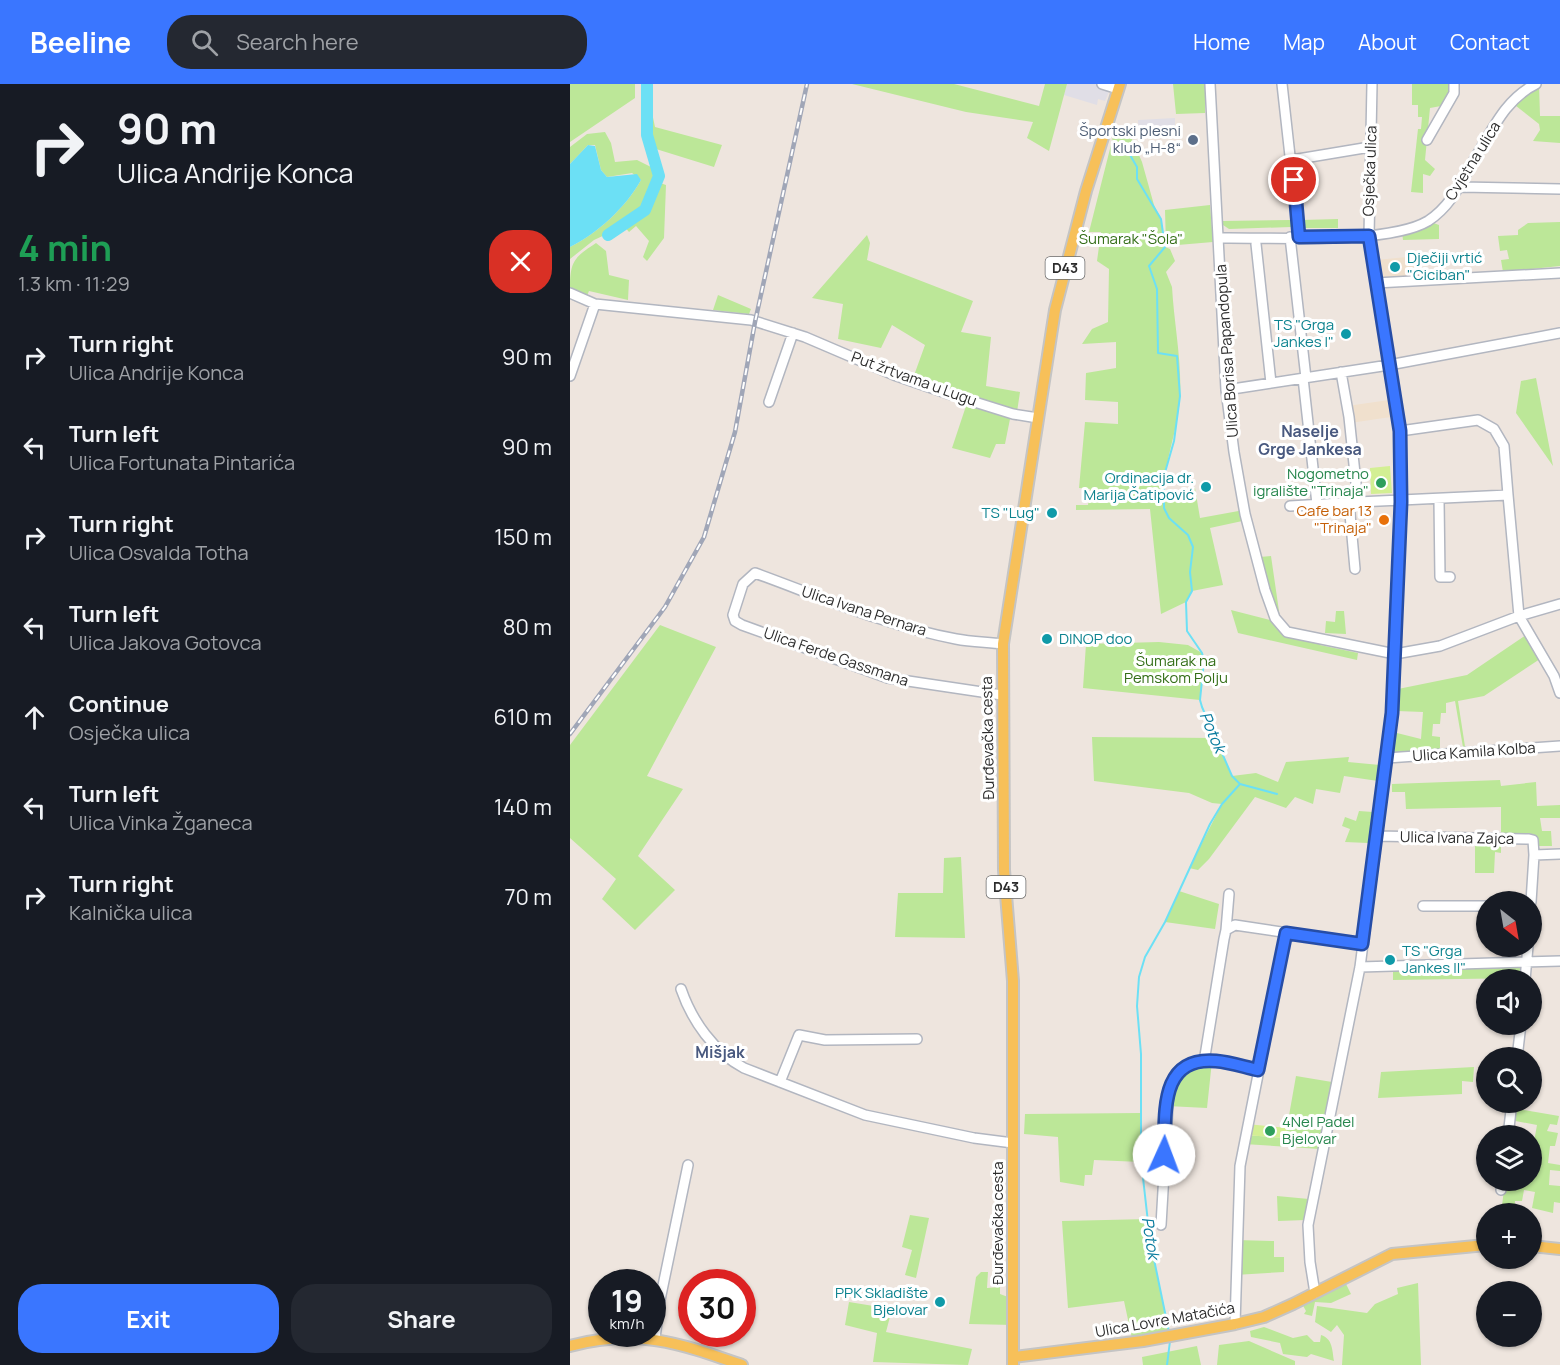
<!DOCTYPE html>
<html lang="en">
<head>
<meta charset="utf-8">
<style>
  :root { --surface:#171b24; --page:#242831; --text:#f1f3f6; --muted:#9ea1a6; --accent:#3a76ff }
  body { margin:0; font-family:Manrope,sans-serif; background:var(--page); color:var(--text); height:100vh; display:flex; flex-direction:column; font-size:22px; white-space:nowrap }
  * { box-sizing:border-box; margin:0 }
  p { font-size:20px; color:var(--muted) }
  .icon { flex:none; width:33px; height:33px; fill:none; stroke:currentColor; stroke-width:2; stroke-linecap:round; stroke-linejoin:round }
  .map { position:relative; flex:1; overflow:hidden }
  .drawer { display:flex; flex-direction:column; background:var(--surface); width:570px }
  .drawer>* { flex:none }
  .guide { background:#171b24; color:var(--text); overflow:hidden }
  .needle { width:39px; rotate:149deg }
  .fabs { position:absolute; left:906px; top:807px; display:grid; gap:12px }
  .fabs a { display:grid; place-items:center; width:66px; height:66px; border-radius:50%; background:var(--surface); box-shadow:0 2px 4px #0004; font-size:30px }
  .speed { position:absolute; left:18px; top:1185px; display:flex; gap:12px; font-size:30px; font-weight:700; text-align:center }
  .speed>* { display:grid; place-content:center; width:78px; height:78px; border-radius:50%; background:var(--surface); box-shadow:0 2px 4px #0004; line-height:1 }
  .speed small { font-size:15px; font-weight:400 }
  .speed .limit { border:9px solid #d22; background:#fff; color:#111 }
  .pin { position:absolute; display:grid; place-items:center; width:51px; height:51px; color:#fff; margin:-26px; border:3px solid #fff; border-radius:50%; box-shadow:0 2px 6px #0007 }
  .me { position:absolute; width:66px; margin:-33px; rotate:2deg; stroke-linejoin:round; filter:drop-shadow(0 0 4px #0008) }
  .turn { display:flex; align-items:center; gap:21px; height:126px; padding:0 18px; font-size:27px }
  .turn .icon { width:78px; height:78px; stroke-width:2.5 }
  .turn b { display:block; font-size:42px; line-height:51px }
  .round { display:grid; place-items:center; flex:none; width:63px; height:63px; border-radius:24px; background:var(--page) }
  .head { display:flex; align-items:center; justify-content:space-between; height:102px; padding:0 18px }
  h1 { font-size:36px; font-weight:700; line-height:45px; color:#1e9e55 }
  .button { display:flex; gap:12px; margin-top:auto; padding:12px 18px }
  .button a { flex:1; height:69px; border-radius:24px; background:var(--accent); color:#fff; font-size:24px; font-weight:700; line-height:69px; text-align:center }
  .button a+a { background:var(--page); color:var(--text) }
  ul { padding:0; list-style:none }
  li { display:flex; align-items:center; gap:18px; height:90px; padding:0 18px }
  li div { flex:1 }
  li b { display:block; font-size:22px }
  li em { font-style:normal }
  header { display:flex; align-items:center; gap:36px; box-sizing:border-box; height:84px; padding:0 30px; background:var(--accent); color:#fff }
  header strong { font-size:28px }
  nav { display:flex; gap:33px; margin-inline-start:auto; font-size:21px }
  .search { width:420px; height:54px; background:var(--page); display:flex; align-items:center; gap:15px; box-sizing:border-box; padding:0 21px; border-radius:24px; color:var(--muted); font-size:22px }
  main { display:flex; flex:1; min-height:0 }
  .map>svg:first-child { display:block }
  .industrial { fill:#e0dee6 }
  .education { fill:#f0e0cd }
  .green { fill:#bce798 }
  .pitch { fill:#d3ef93 }
  .water { fill:#6ce0f5 }
  .lines { fill:none; stroke-linecap:round; stroke-linejoin:round }
  .stream { stroke:#6ce0f5; stroke-width:2 }
  .river { stroke:#6ce0f5; stroke-width:12 }
  .minor-casing { stroke:#b2b6c0; stroke-width:12 }
  .major-casing { stroke:#c4c4c4; stroke-width:14 }
  .minor { stroke:#fff; stroke-width:9 }
  .major { stroke:#f7c059; stroke-width:10 }
  .rail-casing { stroke:#a0a6b7; stroke-width:4.5 }
  .rail { stroke:#fff; stroke-width:2; stroke-dasharray:7; stroke-linecap:butt }
  .route-casing { stroke:#264da6; stroke-width:15 }
  .route { stroke:#3a76ff; stroke-width:10 }
  .service-dot { fill:#5c6f8a; stroke:#fff; stroke-width:2 }
  .culture-dot { fill:#0f9aa8; stroke:#fff; stroke-width:2 }
  .leisure-dot { fill:#2e9e5b; stroke:#fff; stroke-width:2 }
  .food-dot { fill:#e8710a; stroke:#fff; stroke-width:2 }
  .labels { text-anchor:middle; stroke-width:6; stroke-linejoin:round; paint-order:stroke }
  .shield { fill:#fff; stroke:#6b6b6b; stroke-width:1.5 }
  .shield-label { font-size:14px; font-weight:bold; fill:#2c2c2c }
  .service-label { font-size:15px; fill:#4e5e75; stroke:#fff; text-anchor:end }
  .street-label { font-size:15px; fill:#2c2c2c; stroke:#fff }
  .park-label { font-size:15px; fill:#336e17; stroke:#fff }
  .culture-label { font-size:15px; fill:#0d838f; stroke:#fff; text-anchor:end }
  .leisure-label { font-size:15px; fill:#27864d; stroke:#fff; text-anchor:end }
  .food-label { font-size:15px; fill:#c56008; stroke:#fff; text-anchor:end }
  .neighbourhood-label { font-size:16px; font-weight:bold; fill:#49597f; stroke:#fff }
  .water-label { font-size:16px; font-style:italic; fill:#087b9e; stroke:#fff }
</style>
</head>
<body>
<header>
<strong>Beeline</strong>
<div class="search"><svg class="icon" aria-label="search" viewBox="0 0 24 24"><circle cx="10" cy="10" r="6"/><path d="M15 15l6 6"/></svg>Search here</div>
<nav><a>Home</a><a>Map</a><a>About</a><a>Contact</a></nav>
</header>
<main>
<section class="drawer">
<div class="guide">
<div class="turn"><svg class="icon" aria-label="right" viewBox="0 0 24 24"><path d="M7 20v-9h11M14 6l5 5-5 5"/></svg><div><b>90 m</b>Ulica Andrije Konca</div></div>
</div>
<div class="head"><div><h1>4 min</h1><p>1.3 km · 11:29</p></div><a class="round" style="background:#d93025;color:#fff"><svg class="icon" aria-label="close" viewBox="0 0 24 24"><path d="M6 6l12 12M18 6L6 18"/></svg></a></div>
<ul>
<li><svg class="icon" aria-label="right" viewBox="0 0 24 24"><path d="M7 20v-9h11M14 6l5 5-5 5"/></svg><div><b>Turn right</b><p>Ulica Andrije Konca</p></div><em>90 m</em></li>
<li><svg class="icon" aria-label="left" viewBox="0 0 24 24"><path d="M17 20v-9H6M10 6l-5 5 5 5"/></svg><div><b>Turn left</b><p>Ulica Fortunata Pintarića</p></div><em>90 m</em></li>
<li><svg class="icon" aria-label="right" viewBox="0 0 24 24"><path d="M7 20v-9h11M14 6l5 5-5 5"/></svg><div><b>Turn right</b><p>Ulica Osvalda Totha</p></div><em>150 m</em></li>
<li><svg class="icon" aria-label="left" viewBox="0 0 24 24"><path d="M17 20v-9H6M10 6l-5 5 5 5"/></svg><div><b>Turn left</b><p>Ulica Jakova Gotovca</p></div><em>80 m</em></li>
<li><svg class="icon" aria-label="ahead" viewBox="0 0 24 24"><path d="M12 20V5M6 11l6-6 6 6"/></svg><div><b>Continue</b><p>Osječka ulica</p></div><em>610 m</em></li>
<li><svg class="icon" aria-label="left" viewBox="0 0 24 24"><path d="M17 20v-9H6M10 6l-5 5 5 5"/></svg><div><b>Turn left</b><p>Ulica Vinka Žganeca</p></div><em>140 m</em></li>
<li><svg class="icon" aria-label="right" viewBox="0 0 24 24"><path d="M7 20v-9h11M14 6l5 5-5 5"/></svg><div><b>Turn right</b><p>Kalnička ulica</p></div><em>70 m</em></li>
</ul>
<div class="button"><a>Exit</a><a>Share</a></div>
</section>
<div class="map">
<svg width="990" height="1281" viewBox="0 0 990 1281">
  <rect width="100%" height="100%" fill="#eee5de"/>
  <path class="industrial" d="M497,0h35l9,3 -6,14 -7,-2 -1,6 -33,-10z
    M605,34v15l-36,4 -1,-17z"/>
  <path class="education" d="M847,172l3,26 -40,1 -4,-23z
    M819,316l2,17 -41,6 -3,-17z"/>
  <path class="green" d="M0,0h65v14l-65,44z
    M282,0h102l85,22 6,-22h22l-18,67 -22,-13 6,-16 -67,-10z
    M603,0h32v29l-29,1z
    M842,0h37v9l-8,13 -11,2 -5,52 10,9 -5,7 -7,-2v19l-12,-1 7,-63h3l1,-12h-4v-12h-6z
    M969,0l1,32h20v27l-27,-2 7,-11 -1,-6 -28,-22z
    M77,5l8,38 67,18 -8,22 -58,-18 3,27 -2,6 9,3 -2,53 -17,23 -4,-4 6,-16 -13,-15 -7,6 -5,-6 -30,14 -24,19v-12c28,-14 56,-40 71,-67l-9,-7 -25,4 -6,-7 -6,-25h-7l-18,19v-17l17,-13 18,-2 6,11 4,19 22,-2 14,7 3,-9 -7,-23z
    M557,44l15,34 12,43 7,14 4,28 5,2 5,12 -9,11 6,15c2,36 10,75 8,111 -2,32 -16,63 -16,95l31,-5 5,30 44,-8 3,10 -37,8 13,57 -31,6 -6,11 -25,12 -11,-105 -74,1v-5h12l2,-16 -11,-1 6,-66 33,2v-22l-33,-2 1,-27 30,-5v-26l-34,2 10,-15 16,-7 1,-53 -12,-8 4,-29h-12l26,-103z
    M640,121l3,37 -47,4 -1,-36z
    M768,135v9h-36v-8z
    M721,136v7l-62,2 -6,-4v-4z
    M858,137l11,4v14l-36,1 -1,-8z
    M990,138v44l-57,6 -2,-12 8,-1 -2,-9 -7,1 -2,-15 20,-1v-5l10,-7z
    M297,151l3,8 -3,17 106,41 -12,31 30,5 -5,49 34,6 -3,20 -6,2 -6,30h-9l-6,14 -38,-10 16,-48 -56,-19 13,-36 -33,-20 -11,23 -43,-9 5,-35 -31,-6z
    M26,159l10,8 3,24 20,5 -1,20 -39,-9 -3,7 -16,-8c0,-28 3,-32 26,-47z
    M148,211l33,14 -2,5 -36,-4z
    M966,294l17,88 -37,-53 5,-32z
    M701,472l9,62h-3l-17,-61z
    M661,526l39,10 5,-2 12,14 34,7 -1,6 38,8 -1,7 -119,-27z
    M766,527h8l2,23 -21,-1 1,-12 9,1z
    M90,541l56,22 -69,129 36,13 -45,67 37,34 -40,40 -33,-31 14,-20 -46,-41v-93z
    M959,549l14,24 -59,39 -26,5 8,52h-2l-9,-52 -9,2v10h-5l-1,11h-7l-1,12 8,1v14l-47,1v-20l28,7 2,-27 -26,-1 1,-22 69,-14z
    M589,558l29,3 14,8 2,18 -4,29 -117,-12 3,-44z
    M522,653l123,1 17,38 24,-3 22,9 8,-20 63,-5 -1,5 32,3 -2,16 -34,-5 -4,17 -24,-4 -3,15 -18,-7 -9,11 -31,-11 -46,62 -11,11 -9,-2 33,-64 -10,-1 -23,-10 -95,-12z
    M930,696l1,6 35,-4 1,24 23,-1v13h-20l2,13h9l1,15h-17l-2,-6 -32,-2v15l-6,-1 -1,21h-19v-35h26v-31l-95,2 -1,-17h-13v-8z
    M789,727l14,1 -5,31 -23,-1 5,-13 -8,-3 3,-9 11,4z
    M391,773l4,81 -70,-1 3,-44h45l1,-35z
    M609,807l40,13 -4,25 -50,-7z
    M955,881l1,13 -133,2v-13z
    M642,977l-5,47 -40,-2 10,-35z
    M904,983l-1,15 -11,-1v13l-84,4 3,-26z
    M726,992l36,6 -12,67 -76,-5 1,-9 40,3z
    M942,1024l47,8 -2,9 -7,-1 -3,7 11,2 -3,13h-5l-2,17 12,2v6l-10,-1 -1,15 11,1v17l-6,-1 -1,11 -21,-5 3,-16 -11,-2 -2,11h-7l-1,12 -13,1 4,-33 27,-1v-27l5,-28 -27,-5z
    M570,1029l1,49 -47,-2 -2,15h-7l-1,11 -24,-4 -2,-45 -34,-3 1,-20z
    M707,1112l32,3 -3,21 -28,1z
    M340,1131l19,3 -13,60 -11,-3 7,-25 -10,-3z
    M579,1135l1,21 19,92 -36,11 -9,-42 -56,7 -6,-87z
    M666,1156l38,1v16h10v15l-49,3z
    M411,1188h7l-1,16 13,-1v7l8,3 6,28 -45,-1 7,-47z
    M774,1196l7,14 -20,9 -16,-1 -3,14 -8,-2 2,-3 -5,-9z
    M848,1199l3,82h-79l2,-30 -7,-10 -6,7 -16,-10 2,-16 50,7 8,-9 23,-10 -1,-6z
    M279,1218l43,7 -6,23 86,17 -4,16 -95,-3 4,-29 -32,-8z
    M694,1243l29,11 14,-3 7,7h6l1,-7c12,4 11,15 13,26l-23,-7 -4,3 -24,-3 -3,-11 -29,-6 -1,-6z
    M679,1257l46,20v4h-78l2,-20z
    M627,1262l4,19h-58l-1,-8z"/>
  <path class="pitch" d="M820,382l2,27 -21,1 -1,-26z
    M677,1040l40,4 -2,10 -40,-3z"/>
  <path class="water" d="M18,61l7,1 6,24 6,7 30,-3 4,6c-15,27 -43,53 -71,67v-83z"/>
  <g class="lines">
    <path class="stream" d="M556,64l11,19v12l24,40 4,28 -16,19 8,23 1,64 19,3 3,40 -6,45 -10,35v32l5,10 19,17 5,12 -3,25 2,19 -6,11 1,29 15,22 2,8 -4,39 2,7 30,69 8,8 -18,20 -12,20 -45,98 -20,35 -6,20 -2,29 4,48v106l9,80 19,92
      M670,700l37,10
      M597,1281l3,-24"/>
    <path class="river" d="M38,151l37,-25 14,-34 -12,-41v-51"/>
    <defs>
      <path id="minor" d="M532,0l16,5
        M640,0l16,306 8,62 11,62 20,76 10,28 12,14 108,22 45,-8 79,-30 -11,-121
        M712,0l17,153
        M857,56l27,-47v-9
        M722,76l78,-13
        M891,103l99,2
        M720,153l16,141
        M650,154c50,-1 168,7 208,-17 23,-15 33,-38 46,-61 18,-29 31,-61 62,-76
        M686,160l15,139
        M806,199l184,-10
        M0,209l25,11 156,16 54,17 89,38 55,19 64,20 25,4
        M771,288l8,45 9,85 150,-7 -4,-49 -10,-17 -16,-9 -78,11
        M0,292l25,-72
        M733,294l14,126
        M656,306l163,-25 171,-32
        M199,318l24,-69
        M869,416l1,77h10
        M779,419l6,66
        M720,422l68,-4
        M990,520l-41,12 35,60 6,17
        M432,611l-114,-17 -146,-53 -7,-4 -2,-6 10,-31 12,-11c66,24 132,53 201,66 15,3 31,3 47,5
        M817,674l173,-12
        M807,752l152,3 4,1 1,15 26,-1
        M961,818l3,-47
        M853,822h63
        M656,846l3,-36
        M790,883l200,-6
        M955,896l3,-34
        M111,905c11,32 33,63 63,79l121,47 109,23 39,5
        M947,974l4,-34
        M634,978l20,-123 2,-9 9,-5 127,19
        M210,998l19,-47 26,5 92,-1
        M938,1052l4,-34
        M931,1106l1,-10
        M591,1141l8,-137c2,-5 5,-14 9,-17 21,-19 56,-6 80,-1
        M745,1209l-5,-31 -2,-37 52,-258 27,-209 8,-87 6,-169 -1,-71 -31,-195 3,-152
        M665,1240l5,-158 46,-233
        M85,1254l5,-38 28,-135"/>
      <path id="major" d="M962,1162l28,3
        M0,1262c67,-18 109,-3 172,19
        M444,1273l129,-16 92,-17 29,-7 29,-13 99,-50 94,-9
        M443,1281v-384l-9,-111 -1,-226 52,-334 31,-119 34,-107"/>
    </defs>
    <use href="#minor" class="minor-casing"/>
    <use href="#major" class="major-casing"/>
    <use href="#minor" class="minor"/>
    <use href="#major" class="major"/>
    <defs>
      <path id="rail" d="M0,650l95,-127 39,-70 31,-105 20,-110 52,-238"/>
    </defs>
    <use href="#rail" class="rail-casing"/>
    <use href="#rail" class="rail"/>
  </g>
  <g class="lines">
    <defs>
      <path id="route" d="M594,1071c2,-40 -6,-99 52,-94 14,1 28,6 42,9l28,-137 76,11 30,-231 9,-211 -1,-71 -31,-195 -70,1 -5,-57"/>
    </defs>
    <use href="#route" class="route-casing"/>
    <use href="#route" class="route"/>
  </g>
  <circle class="service-dot" cx="623" cy="56" r="6"/>
  <g class="culture-dot">
    <circle cx="825" cy="183" r="6"/>
    <circle cx="776" cy="250" r="6"/>
    <circle cx="636" cy="403" r="6"/>
    <circle cx="482" cy="429" r="6"/>
    <circle cx="477" cy="555" r="6"/>
    <circle cx="820" cy="876" r="6"/>
    <circle cx="370" cy="1218" r="6"/>
  </g>
  <g class="leisure-dot">
    <circle cx="811" cy="399" r="6"/>
    <circle cx="700" cy="1047" r="6"/>
  </g>
  <circle class="food-dot" cx="814" cy="436" r="6"/>
  <g class="labels">
    <g class="shield">
      <rect x="475.5" y="173" width="39" height="22" rx="4.5"/>
      <rect x="416.5" y="792" width="39" height="22" rx="4.5"/>
    </g>
    <g class="shield-label">
      <text x="495" y="189">D43</text>
      <text x="436" y="808">D43</text>
    </g>
    <g class="service-label">
      <text x="611" y="52">Športski plesni<tspan x="611" dy="17">klub „H-8“</tspan></text>
    </g>
    <g class="street-label">
      <text transform="translate(903 77) rotate(-58)" y="5">Cvjetna ulica</text>
      <text transform="translate(800 87) rotate(-88)" y="5">Osječka ulica</text>
      <text transform="translate(657 267) rotate(-94)" y="5">Ulica Borisa Papandopula</text>
      <text transform="translate(344 295) rotate(20)" y="5">Put žrtvama u Lugu</text>
      <text transform="translate(294 527) rotate(18)" y="5">Ulica Ivana Pernara</text>
      <text transform="translate(266 573) rotate(19)" y="5">Ulica Ferde Gassmana</text>
      <text transform="translate(418 654) rotate(-91)" y="5">Đurđevačka cesta</text>
      <text transform="translate(904 668) rotate(-4)" y="5">Ulica Kamila Kolba</text>
      <text transform="translate(887 754) rotate(1)" y="5">Ulica Ivana Zajca</text>
      <text transform="translate(428 1139) rotate(-90)" y="5">Đurđevačka cesta</text>
      <text transform="translate(595 1236) rotate(-10)" y="5">Ulica Lovre Matačića</text>
    </g>
    <g class="park-label">
      <text x="561" y="160">Šumarak "Šola"</text>
      <text x="606" y="582">Šumarak na<tspan x="606" dy="17">Pemskom Polju</tspan></text>
    </g>
    <g class="culture-label">
      <text x="837" y="179" text-anchor="start">Dječiji vrtić<tspan x="837" dy="17">"Ciciban"</tspan></text>
      <text x="764" y="246">TS "Grga<tspan x="764" dy="17">Jankes I"</tspan></text>
      <text x="624" y="399">Ordinacija dr.<tspan x="624" dy="17">Marija Čatipović</tspan></text>
      <text x="470" y="434">TS "Lug"</text>
      <text x="489" y="560" text-anchor="start">DINOP doo</text>
      <text x="832" y="872" text-anchor="start">TS "Grga<tspan x="832" dy="17">Jankes II"</tspan></text>
      <text x="358" y="1214">PPK Skladište<tspan x="358" dy="17">Bjelovar</tspan></text>
    </g>
    <g class="leisure-label">
      <text x="799" y="395">Nogometno<tspan x="799" dy="17">igralište "Trinaja"</tspan></text>
      <text x="712" y="1043" text-anchor="start">4Nel Padel<tspan x="712" dy="17">Bjelovar</tspan></text>
    </g>
    <g class="food-label">
      <text x="802" y="432">Cafe bar 13<tspan x="802" dy="17">"Trinaja"</tspan></text>
    </g>
    <g class="neighbourhood-label">
      <text x="740" y="353">Naselje<tspan x="740" dy="18">Grge Jankesa</tspan></text>
      <text x="150" y="974">Mišjak</text>
    </g>
    <g class="water-label">
      <text transform="translate(643 648) rotate(67)" y="6">Potok</text>
      <text transform="translate(581 1154) rotate(81)" y="6">Potok</text>
    </g>
  </g>
</svg>
<div class="fabs">
<a><svg class="needle" viewBox="-14 -14 28 28"><path d="M0-13l5 13h-10z" fill="#e53935"/><path d="M0 13l5-13h-10z" fill="#9ea1a6"/></svg></a>
<a><svg class="icon" aria-label="sound" viewBox="0 0 24 24"><path d="M4 9h4l5-4v14l-5-4H4zM17 9q2 3 0 6"/></svg></a>
<a><svg class="icon" aria-label="search" viewBox="0 0 24 24"><circle cx="10" cy="10" r="6"/><path d="M15 15l6 6"/></svg></a>
<a><svg class="icon" aria-label="layers" viewBox="0 0 24 24"><path d="M12 4l9 5-9 5-9-5zM3 14l9 5 9-5"/></svg></a>
<a>+</a>
<a>−</a>
</div>
<div class="speed"><div>19<small>km/h</small></div><div class="limit">30</div></div>
<div class="pin" style="left:724px;top:96px;background:#d93025"><svg class="icon" aria-label="arrive" viewBox="0 0 24 24"><path d="M6 21V4h12l-3 4 3 4H6"/></svg></div>
<svg class="me" style="left:594px;top:1071px" viewBox="-20 -20 40 40"><circle r="19" fill="#fff"/><path d="M0-13L10 11 0 6-10 11z" fill="#3a76ff"/></svg>
</div>
</main>
</body>
</html>
